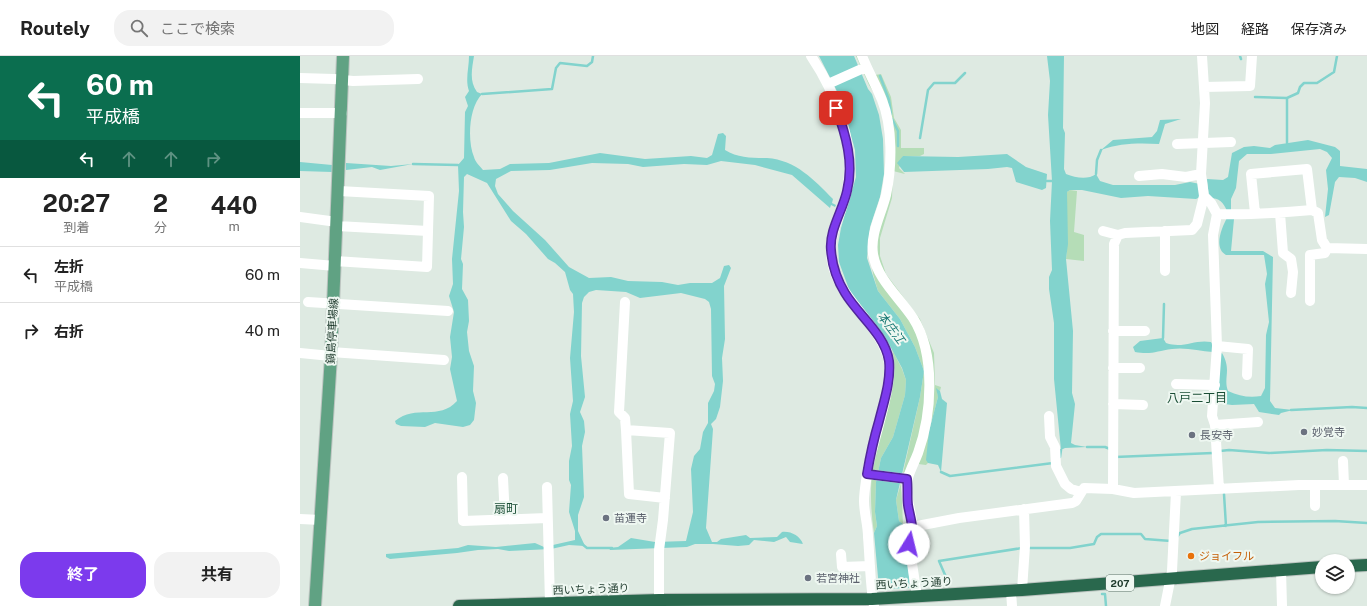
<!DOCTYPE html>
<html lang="ja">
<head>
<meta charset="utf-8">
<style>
  :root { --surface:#fff; --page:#f2f2f2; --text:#222; --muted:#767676; --line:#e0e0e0; --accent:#7c3aed }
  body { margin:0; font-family:"Public Sans","Noto Sans JP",sans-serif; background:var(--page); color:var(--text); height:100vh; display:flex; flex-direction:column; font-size:15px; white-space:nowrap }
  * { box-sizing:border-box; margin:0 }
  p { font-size:13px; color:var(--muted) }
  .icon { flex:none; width:22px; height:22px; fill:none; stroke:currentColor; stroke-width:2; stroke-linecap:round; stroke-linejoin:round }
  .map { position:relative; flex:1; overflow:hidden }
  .drawer { display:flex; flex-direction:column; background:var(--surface); width:300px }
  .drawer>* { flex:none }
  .guide { background:#0b6e4f; color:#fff; overflow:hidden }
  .tools { position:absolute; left:1015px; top:498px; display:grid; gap:8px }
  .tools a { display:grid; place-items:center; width:40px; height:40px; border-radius:50%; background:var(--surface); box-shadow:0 1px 3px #0004; font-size:20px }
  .pin { position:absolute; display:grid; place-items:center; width:34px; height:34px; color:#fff; margin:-17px; border-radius:8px; box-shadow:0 2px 6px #0006 }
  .me { position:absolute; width:44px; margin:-22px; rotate:9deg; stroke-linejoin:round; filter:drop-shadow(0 0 3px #0008) }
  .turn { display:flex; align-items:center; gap:14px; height:84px; padding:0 20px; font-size:18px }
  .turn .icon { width:52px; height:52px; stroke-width:2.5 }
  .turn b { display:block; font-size:28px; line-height:34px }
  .lanes { display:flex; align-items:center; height:38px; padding:0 20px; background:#0003; justify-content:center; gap:20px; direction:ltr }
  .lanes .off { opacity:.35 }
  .eta { display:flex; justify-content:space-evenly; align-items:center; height:68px; text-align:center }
  .eta b { font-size:24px; font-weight:700; line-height:28px }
  .cta { display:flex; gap:8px; margin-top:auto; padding:8px 20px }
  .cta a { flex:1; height:46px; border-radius:16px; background:var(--accent); color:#fff; font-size:16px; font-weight:700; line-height:46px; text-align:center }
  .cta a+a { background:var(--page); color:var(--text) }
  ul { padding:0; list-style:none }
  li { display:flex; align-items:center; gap:12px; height:56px; padding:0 20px; border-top:1px solid var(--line) }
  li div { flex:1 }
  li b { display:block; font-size:15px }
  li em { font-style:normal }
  header { display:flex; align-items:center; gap:24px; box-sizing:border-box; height:56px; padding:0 20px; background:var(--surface); border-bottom:1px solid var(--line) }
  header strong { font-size:19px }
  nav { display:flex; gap:22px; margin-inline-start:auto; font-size:14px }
  .search { width:280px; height:36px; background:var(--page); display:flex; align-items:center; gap:10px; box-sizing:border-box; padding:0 14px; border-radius:16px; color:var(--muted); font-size:15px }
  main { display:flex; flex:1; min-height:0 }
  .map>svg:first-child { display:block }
  .green { fill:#b5ddb7 }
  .water { fill:#82d3cd }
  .pier { fill:#deeae2 }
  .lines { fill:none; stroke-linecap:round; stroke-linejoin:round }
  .stream { stroke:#82d3cd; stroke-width:2.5 }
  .major-casing { stroke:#bcc4c0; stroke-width:14 }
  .highway-casing { stroke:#bcc4c0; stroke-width:14 }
  .minor { stroke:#fff; stroke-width:10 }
  .major { stroke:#60a283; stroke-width:12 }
  .highway { stroke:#29684d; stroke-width:12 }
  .route-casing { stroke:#51269a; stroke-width:10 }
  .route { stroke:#7c3aed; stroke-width:7 }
  .worship-dot { fill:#6b7280; stroke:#eef7f1; stroke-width:1.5 }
  .food-dot { fill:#e8710a; stroke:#eef7f1; stroke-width:1.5 }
  .labels { text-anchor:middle; stroke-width:4; stroke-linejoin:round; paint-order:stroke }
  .shield { fill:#eef7f1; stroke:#5d7368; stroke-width:1 }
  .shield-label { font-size:10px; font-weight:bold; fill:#1f3b2d }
  .street-label { font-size:11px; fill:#1f3b2d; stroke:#eef7f1 }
  .worship-label { font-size:11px; fill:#5b616d; stroke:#eef7f1; text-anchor:start }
  .food-label { font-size:11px; fill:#c56008; stroke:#eef7f1; text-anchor:start }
  .water-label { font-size:12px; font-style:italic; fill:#177873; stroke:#eef7f1 }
  .neighbourhood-label { font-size:12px; fill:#1a4d35; stroke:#eef7f1 }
</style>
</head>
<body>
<header>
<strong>Routely</strong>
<div class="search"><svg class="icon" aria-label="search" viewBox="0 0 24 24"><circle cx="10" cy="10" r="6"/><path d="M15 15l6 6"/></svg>ここで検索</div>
<nav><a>地図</a><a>経路</a><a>保存済み</a></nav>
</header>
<main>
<section class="drawer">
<div class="guide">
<div class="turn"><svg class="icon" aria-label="left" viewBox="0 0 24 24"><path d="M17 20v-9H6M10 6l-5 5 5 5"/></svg><div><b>60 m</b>平成橋</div></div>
<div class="lanes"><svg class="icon" aria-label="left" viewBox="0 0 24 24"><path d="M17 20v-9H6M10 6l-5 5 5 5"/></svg><svg class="icon off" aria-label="ahead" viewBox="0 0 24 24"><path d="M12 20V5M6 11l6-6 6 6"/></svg><svg class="icon off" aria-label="ahead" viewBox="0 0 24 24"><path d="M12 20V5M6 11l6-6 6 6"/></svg><svg class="icon off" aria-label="right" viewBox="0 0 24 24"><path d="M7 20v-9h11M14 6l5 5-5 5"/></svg></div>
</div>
<div class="eta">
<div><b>20:27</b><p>到着</p></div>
<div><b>2</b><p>分</p></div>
<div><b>440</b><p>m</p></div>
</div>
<ul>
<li><svg class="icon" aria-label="left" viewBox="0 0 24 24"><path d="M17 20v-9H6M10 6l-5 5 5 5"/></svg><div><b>左折</b><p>平成橋</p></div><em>60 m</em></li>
<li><svg class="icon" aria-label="right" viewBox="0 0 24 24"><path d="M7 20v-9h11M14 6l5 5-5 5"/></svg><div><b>右折</b></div><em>40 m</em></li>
</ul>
<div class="cta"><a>終了</a><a>共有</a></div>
</section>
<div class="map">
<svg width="1067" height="550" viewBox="0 0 1067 550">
  <rect width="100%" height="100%" fill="#deeae2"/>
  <path class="green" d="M556,0h10l9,19 6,-1 10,23 3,21 7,12v18h23v6l-4,2h-17l-4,12 6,6 -12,-3 -1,27 -12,40v18l6,18 34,45 14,34 1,32 6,2 -1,4 -3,-2 1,8 -9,34 -1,32 -2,2 -8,-1 -15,9 17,-76 4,-26 -9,-24 -15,-28 -22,-28 -5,-17 -3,-26 13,-52 5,-54 -8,-40 -11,-17z
    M770,134l7,1 -3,41 10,3v26l-18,-2c3,-22 -1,-44 1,-67z
    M592,293l10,20 4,11 -1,15 -12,42 -12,21 -5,24 -1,30 2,14 -3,7c-4,-26 -4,-51 0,-77 6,-37 27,-69 18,-107z
    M601,427l2,41 -4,-3 -3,-21z"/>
  <path class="water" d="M169,0h5c-2,13 -5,25 3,36l5,2c-13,13 -15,46 -8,63 1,5 6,9 9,13l17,-1 10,-5 39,-1 51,-10 45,6 46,-3 16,2 5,-3 6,-21 5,-1 3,3 -1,14c13,8 27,8 42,8 29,2 47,22 66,41l-1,4 4,2 -1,2 -4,-2 -1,3 -38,-33 -37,-10 -34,-4 -14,4 -23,-1 -41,3 -15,-3 -36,-1 -42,7 -39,1 -15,8 -1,7 3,8 15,17 32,29 24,27 20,11 22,-1 17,4 34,1 16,3 12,-2h22l8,-5 4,-12 5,-1 2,3 -7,18 1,53 -3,19 1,23 -3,26 -4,12 -5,5 2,5 -7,99 6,14h5l4,-3 25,-4 4,3 27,-1 5,-5c9,-1 18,4 21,12l-13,-2 -4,-5 -12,5 -20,-2 -5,5 -11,1 -25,-2h-18l-8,3 -77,3 -1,-2 9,-1 13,-9 24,4 31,-1 7,-29 -2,-43 3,-13 6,-7 3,-17 5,-9v-20l6,-12 1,-7 -3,-8 -1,-67 -2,-7 -4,-3 -24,-6 -41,5 -14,-6 -30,-2 -7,2 -5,5 -2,6 -1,53 4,41 -5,15 4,9 1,11 -3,14 2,51 -6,18v16l7,15 -16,-1 -18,4 -42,2 -11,-2 -20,1 -21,3 -67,6 -4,-2v-3l72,-6 10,-3 28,2 39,-4 9,4 31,-7v-9l-6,-19 2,-27 -2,-5v-19l3,-15 -2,-32 3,-13 -3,-43 4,-46 -1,-18 -3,-4 -5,-18 -10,-9 -7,-4 -22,-25 -15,-13 -24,-38 -20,-9 -3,3 -1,35 1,15 -3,32 2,5 -1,25 6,11 1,21 -2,11 2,19 5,15 -1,25 3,12 -2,17 -4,5 -7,2 -28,-4 -10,4 -24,-1 -5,-2 -1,-3c21,-17 44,0 62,-20l-7,-32 2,-12 -2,-20 4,-25 -5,-16 4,-12 -1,-25 7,-68 -1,-26 6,-7 1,-46 3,-6 -3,-9 4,-6c-4,-11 0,-23 0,-35z
    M519,0h35l14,33 4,5 7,21 4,24 1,35 -4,23 -10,30 -3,31 11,33 22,28 15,28 9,24 -4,26 -24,103 3,21 4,3 3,11 5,71h-24l-8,-18 -5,-55 3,-7 -2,-14 1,-30 5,-24 12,-21 12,-42 1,-15 -4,-12 -18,-33 -34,-43 -11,-30 -1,-17 3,-17 15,-51 -1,-27 -14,-51z
    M747,0h17l-1,72 2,5 -1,36 2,5c10,4 22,6 30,0l4,7 13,4h62l15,-3 10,2v13l-4,2 -48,-3 -27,2 -39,-8h-12l-3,2 1,52 -2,15 7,72 -1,62 3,11 -4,39 4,2 12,2 -22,1 -4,2 -7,-71v-56l-5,-34v-12l3,-7 -2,-49 2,-40 -4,-66 2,-34z
    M881,63l-16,5 -6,20c-21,-1 -39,-1 -58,6l12,-10 39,-3 5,-6 3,-11z
    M1008,84l27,7 5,4v15l27,3v13l-12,-4 -16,-1 -4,5 -6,33 -4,2 3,-28 -2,-19 6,-12 -5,-6 -7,-3 -49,5h-24l-8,7 -3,27 -5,11v13l-4,-1c-4,-9 -7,-13 -18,-13l-2,-19 16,1 5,-3 4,-24 12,-6 10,-1 16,2 5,-3z
    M707,98l19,13 21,7 -1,14 -4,2 -26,-8 -4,-14 -5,-1 -19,2 -84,3 -7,-9 6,-7 55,1z
    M0,106l32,3v7l-32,-1z
    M46,107l45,3 22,-2 -33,6 -8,-3 -26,3z
    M927,162l7,1 -3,32h32l10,6 -3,144 5,7 18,2 -12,3 -2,2 -20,-3 -5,-8 -22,1 -15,-2 3,-49 2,-1c10,17 1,25 6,38 11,5 21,7 33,5l4,-8 1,-53 3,-13 -4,-38 2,-10 -3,-19h-38c-13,-7 -4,-28 1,-37z
    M863,282l3,5c18,6 28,-4 45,-1l3,5 -1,5c-13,-1 -28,-5 -41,-3 -15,2 -21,6 -37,3l-2,-5 7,-6z
    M636,332l4,3 2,8 5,4 -6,69 -3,-7 -10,-2 -2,-3 3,-29 9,-34z"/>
  <path class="pier" d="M611,532l2,18h-28l-7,-15v-2z"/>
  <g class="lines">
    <path class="stream" d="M940,0l1,3
      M580,20l9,24 2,14
      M182,38l70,-5 4,-21 4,-5 27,3 5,-4 1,-6
      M955,41l32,1
      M592,63l6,12v15
      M620,82l8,-48 6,-7h21l10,-10
      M987,87v-45l11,-5 2,-6 4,-4h13l17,-11 3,-16
      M113,108l45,1
      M796,118l1,-14 4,-10
      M747,125h5
      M863,282l1,-34
      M991,354l61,-3 15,1
      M787,391h18l5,2
      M920,395l9,-1 40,3 58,-3 40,1
      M760,401l1,-7
      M815,401l98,-4
      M641,416l9,4 103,-13
      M924,438l2,32
      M877,481l3,-4 12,-4 66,-7 77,-1 32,2
      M282,488l5,4h25
      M727,492h43l24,-4 3,-7 4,-3h40l4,5 26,2
      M649,528l-10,-23 83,-13
      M802,538h3l1,12"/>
    <defs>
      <path id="major" d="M15,550l16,-250 12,-300"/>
      <path id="highway" d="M1048,510l19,-1
        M159,550l200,-6 213,-1 150,-9 300,-23"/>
    </defs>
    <use href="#major" class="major-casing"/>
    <use href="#highway" class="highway-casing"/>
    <path class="minor" d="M511,0c25,37 45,89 36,134 -3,19 -16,37 -16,58 -2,46 46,70 57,110 7,26 -17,86 -21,116 -1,8 -3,18 -3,27 0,12 4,24 4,36 2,23 2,47 6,69
      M562,0c6,15 14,29 20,44 11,27 10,67 4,95 -5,20 -16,39 -13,59 4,25 26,43 40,64 23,36 19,96 5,135 -3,8 -8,17 -10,25 -6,21 12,47 1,66l8,52
      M902,0l3,47 -4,71 3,22 7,7 6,11 -4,21 4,111 -5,70 3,9 4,64
      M0,22l34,1 19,2 65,-2
      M528,28l38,-17
      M904,31l46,-1 2,-30
      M0,57h42
      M877,88l54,-2
      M839,120l23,-2 24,3 15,-3
      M955,157l-4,-39 56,-5 5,41
      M980,157l3,40 8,6 2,13 -2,21
      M917,158c32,1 62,-1 95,-4l6,3 4,27 5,8 40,1
      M0,161l37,5
      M37,170l91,5
      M803,175l15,4
      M865,175v40
      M35,205l92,6 2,-71 -90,-5
      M0,207l35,3
      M1010,245v-46l15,-2 2,-5
      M8,246l140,9
      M325,246l-6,110 6,6 1,12 44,3 -7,87 -4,30v50
      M813,275h32
      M917,290l31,3 -1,26
      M31,296l113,8
      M0,297l31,3
      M813,312h27
      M876,328l39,1
      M813,348l30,1
      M749,360l1,21 5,10 1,19 9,18 6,5 10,3
      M915,369l43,-3
      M326,374l3,64 36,4
      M1043,405l1,24
      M567,418l40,5
      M162,421l1,44 84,-3
      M203,422l2,41
      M1015,429v21
      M247,431l3,116
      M813,433l1,-245 4,-9 7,-2 67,-3 5,-6 7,-28
      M0,463l21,1
      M612,471l47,-9 113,-15 4,-2 8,-13 29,1 21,4 165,-8h68
      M541,498l1,13 28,-1
      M981,514l1,36
      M722,534l3,-44 -1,-37
      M711,535l1,15
      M865,550l7,-35 4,-79"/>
    <use href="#major" class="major"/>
    <use href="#highway" class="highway"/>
  </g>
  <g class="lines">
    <defs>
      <path id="route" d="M536,52c10,27 18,55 11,83 -4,19 -18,39 -16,59 1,14 6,30 14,43 13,22 40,41 44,68 2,20 -5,40 -10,60 -5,17 -9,35 -12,53l40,5c1,9 0,18 1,26 2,13 8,27 1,39"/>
    </defs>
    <use href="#route" class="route-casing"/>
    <use href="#route" class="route"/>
  </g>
  <g class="worship-dot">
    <circle cx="1004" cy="376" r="4"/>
    <circle cx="892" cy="379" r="4"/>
    <circle cx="306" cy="462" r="4"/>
    <circle cx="508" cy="522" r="4"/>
  </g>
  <circle class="food-dot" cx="891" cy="500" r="4"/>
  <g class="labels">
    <rect class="shield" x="806" y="519" width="28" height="16" rx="3"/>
    <g class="shield-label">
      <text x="820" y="531">207</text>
    </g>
    <g class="street-label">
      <text transform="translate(32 275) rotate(-87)" y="4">鍋島停車場線</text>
      <text transform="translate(614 527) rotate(-3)" y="4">西いちょう通り</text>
      <text transform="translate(291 533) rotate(-2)" y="4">西いちょう通り</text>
    </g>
    <g class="worship-label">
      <text x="1012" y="380">妙覚寺</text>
      <text x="900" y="383">長安寺</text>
      <text x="314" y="466">苗運寺</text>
      <text x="516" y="526">若宮神社</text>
    </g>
    <g class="food-label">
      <text x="899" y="504">ジョイフル</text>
    </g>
    <g class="water-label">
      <text transform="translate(591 272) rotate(53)" y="4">本庄江</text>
    </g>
    <g class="neighbourhood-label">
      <text x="897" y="346">八戸二丁目</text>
      <text x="206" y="457">扇町</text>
    </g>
  </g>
</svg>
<div class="tools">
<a><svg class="icon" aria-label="layers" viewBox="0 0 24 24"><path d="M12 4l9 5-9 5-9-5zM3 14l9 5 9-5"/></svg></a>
</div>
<div class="pin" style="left:536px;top:52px;background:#d93025"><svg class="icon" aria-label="arrive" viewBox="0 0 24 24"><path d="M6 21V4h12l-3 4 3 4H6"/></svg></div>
<svg class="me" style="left:609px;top:488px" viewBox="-20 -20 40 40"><circle r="19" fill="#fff"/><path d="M0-13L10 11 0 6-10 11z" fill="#7c3aed"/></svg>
</div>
</main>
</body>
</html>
